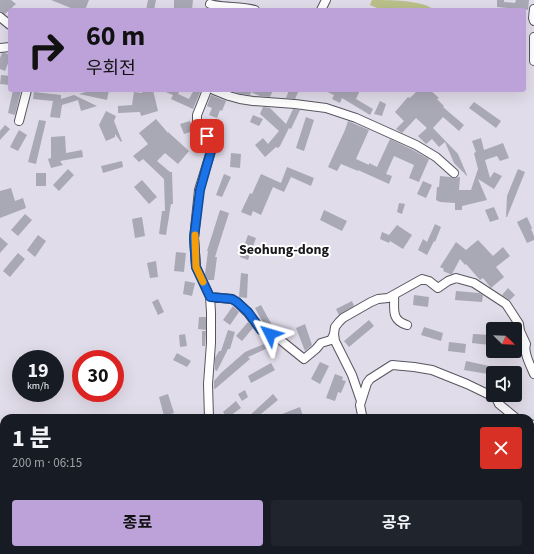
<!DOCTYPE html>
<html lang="ko">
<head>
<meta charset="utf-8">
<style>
  :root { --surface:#171b24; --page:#20242c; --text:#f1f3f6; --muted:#9ea1a6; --accent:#bca2d8 }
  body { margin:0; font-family:"Source Sans 3","Noto Sans KR",sans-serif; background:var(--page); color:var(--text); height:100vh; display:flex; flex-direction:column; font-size:15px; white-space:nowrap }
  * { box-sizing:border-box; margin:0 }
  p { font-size:13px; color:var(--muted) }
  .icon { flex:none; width:22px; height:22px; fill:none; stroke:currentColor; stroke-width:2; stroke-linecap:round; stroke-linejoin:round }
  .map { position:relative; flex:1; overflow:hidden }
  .drawer { position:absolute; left:0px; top:414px; width:534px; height:140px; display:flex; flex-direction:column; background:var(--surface); border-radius:12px 12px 0 0; box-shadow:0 4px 16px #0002 }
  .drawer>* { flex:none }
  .guide { position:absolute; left:8px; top:8px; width:518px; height:84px; border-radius:4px; box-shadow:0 4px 16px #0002; background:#bca2d8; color:#111; overflow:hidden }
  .needle { width:26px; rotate:113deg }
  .tools { position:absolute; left:486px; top:322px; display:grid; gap:8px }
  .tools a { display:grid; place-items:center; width:36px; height:36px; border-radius:4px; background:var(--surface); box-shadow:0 4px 16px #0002; font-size:20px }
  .speed { position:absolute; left:12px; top:350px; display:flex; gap:8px; font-size:20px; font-weight:700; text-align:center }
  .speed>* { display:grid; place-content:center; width:52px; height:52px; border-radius:50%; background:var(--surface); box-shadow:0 4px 16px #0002; line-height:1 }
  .speed small { font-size:10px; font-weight:400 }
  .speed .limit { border:6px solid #d22; background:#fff; color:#111 }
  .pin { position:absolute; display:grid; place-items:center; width:34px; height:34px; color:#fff; margin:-17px; border-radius:8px; box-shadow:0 2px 6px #0006 }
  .me { position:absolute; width:44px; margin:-22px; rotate:310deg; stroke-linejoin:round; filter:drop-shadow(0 0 3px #0008) }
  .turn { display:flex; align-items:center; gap:14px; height:84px; padding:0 12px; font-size:18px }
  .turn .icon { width:52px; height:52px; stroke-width:2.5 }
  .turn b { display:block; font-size:28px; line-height:34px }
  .round { display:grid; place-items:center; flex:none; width:42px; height:42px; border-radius:4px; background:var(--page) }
  .headline { display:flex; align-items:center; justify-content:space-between; height:68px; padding:0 12px }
  h1 { font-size:24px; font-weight:700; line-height:30px }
  .cta { display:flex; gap:8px; margin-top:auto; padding:8px 12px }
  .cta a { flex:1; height:46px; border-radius:4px; background:var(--accent); color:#111; font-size:16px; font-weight:700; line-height:46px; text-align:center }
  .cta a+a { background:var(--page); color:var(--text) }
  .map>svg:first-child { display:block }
  .green { fill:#bbc189 }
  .building { fill:#a9a8b5 }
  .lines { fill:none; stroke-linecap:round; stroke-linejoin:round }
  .street-casing { stroke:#595560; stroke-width:10 }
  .street { stroke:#fff; stroke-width:8 }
  .route-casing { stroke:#114b97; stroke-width:10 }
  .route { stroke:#1a73e8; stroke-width:7 }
  .slow { stroke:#f59e0b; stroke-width:7 }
  .labels { text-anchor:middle; stroke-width:4; stroke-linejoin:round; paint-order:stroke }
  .quarter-label { font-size:14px; font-weight:bold; fill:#17161a; stroke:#fff }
</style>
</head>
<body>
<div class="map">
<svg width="534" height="554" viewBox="0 0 534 554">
  <rect width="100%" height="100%" fill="#e1dce9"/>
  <path class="green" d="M372,0c16,0 52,0 62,10h-52l-12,-5z"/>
  <path class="building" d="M0,0h11l5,4 -11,10 -5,-2z
    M51,0h38l-4,10h-9z
    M148,0h8l-2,10h-8z
    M174,0h19l-1,10h-18z
    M497,0h7v2l11,1 1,-3h13l-1,10 -31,-3z
    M2,53h3l5,2v3l-5,13 -5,-2v-11z
    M1,75l9,1v9l-10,-1z
    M13,90h8l-6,25 -7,-2z
    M89,90h20l-2,10 -28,-6 10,-3z
    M142,90h11l5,21 -17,5 -1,-4 -22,1v-7l14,-1 2,-13 8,1z
    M161,90h19l-2,4 11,5 5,-9h7l-8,19 -22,-10 2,-4z
    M229,90h44l-3,7 -10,-1 -9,-4 -1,3 -9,-1z
    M289,90h10l-4,9 -9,-1z
    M323,90h37l-4,9 17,10 -3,6 -28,-17 -2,5 -8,-4 2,-4z
    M418,90h12l9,8 -2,1 7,7 -1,1 21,18 -5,6 -16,-14 -10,11 25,26 9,21v1l-13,-13 -9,-21 -6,5 -7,-8 -6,5 -8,-8 9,-8 -11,-10 -14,15 -6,-4 8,-8 -9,-9 13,-15 2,1z
    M34,92l27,3v4l13,-4 23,11 -16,5 -3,-11 -16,5 -2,13 -10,-1 3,-16 -20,-2z
    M211,95l15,6 -4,10 -2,-1 -3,8 -8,-3 3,-7 -5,-2z
    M380,101l6,3 -4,12 -8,-2z
    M474,102l27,19 -5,7 -27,-20z
    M263,107l7,1 16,16 7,-15 7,1 -9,19 -2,-1 -9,18 -2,2 -2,-1 -11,10 -10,-12 8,-7 5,6 11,-13 -19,-17z
    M106,111l10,5 -2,5 8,20 -1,1 -6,-8v3l-9,4 -7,-16z
    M253,115l10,4 -4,7 -9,-4z
    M306,117l8,3 -10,31 -8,-3z
    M156,119l12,14v-1l21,19 -11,13 -13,-11 -8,8 13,11h2l1,32h-2l-5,31 -7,-1 3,-23h3l-1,-32 -21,-20 -4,3 -6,-6 15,-12 -9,-11z
    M39,120l7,1 -10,43 -8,-2z
    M190,121l3,10 -9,3 -4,-10z
    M348,121l21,9 -13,29 13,6v-2l8,4 13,-28 23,11 16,9 -10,23 -10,-4 5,-13 -20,-9 -8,18 6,2 -3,8 -31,-14v1l-17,-7 -4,7 -9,-4 17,-37z
    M5,125l5,4 -10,11v-9z
    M19,130l8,5 -9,16 -8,-4z
    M65,136l1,17 16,-3 1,7 -23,4 3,4 -12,3 -3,-9 3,-1v-21z
    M481,138l3,12 19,-7 6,15 -9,3 -3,-5 -12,4 5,18 4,-6 8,4 -8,13 -16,-10 9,21 -25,6v4h-7v-7l-15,-1 -4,-2 1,-13h2l1,-11 10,1 3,1 7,-1 -1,13h12l7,-21 -4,-16 2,-1 -4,-11z
    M231,153l10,1 -1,14 -10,-1z
    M122,161l1,6 -20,6 -2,-7z
    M287,167l27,11 -3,8 -20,-9 -7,15 -11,-5 -12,28 -8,-4 -2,5 -10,-4 9,-19 2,1 9,-20 20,9z
    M68,169l6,6 -15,16 -6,-6z
    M518,169l7,3 -18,45h-1l1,-21z
    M36,173h10v13h-10z
    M224,174l7,3 -9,20 -6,-2z
    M142,180l15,17 -8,7 -15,-17z
    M423,181l9,4 -6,13 -9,-4z
    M11,188l4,13 8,-3 3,10 -26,10v-27z
    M399,203l6,1 -3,10 -5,-2z
    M494,207l5,12 -9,3 -5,-12z
    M220,210l9,3 -14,44h2l-3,23h-6l-3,-6 3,-23h-1z
    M324,210l23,11 -5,10 -22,-11z
    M25,214l7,6 -14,16 -7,-6z
    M142,217l3,19 -10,2 -3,-19z
    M527,217l5,11 -1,1 3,7v4l-7,3 -10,-21z
    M435,224l6,3 -6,15 -1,-1 -7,14 -9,-5 5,-11 4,3z
    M397,225l15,10 -9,14 -13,-8 -1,2 -9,-4 2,-7 7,3z
    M38,235l8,6 -11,16 -8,-7z
    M248,235l8,3 -8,22 -8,-3z
    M0,237l8,7 -8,9z
    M478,240l15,16 10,-9 7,9 -14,11 8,10 -13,11 -8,-10 -3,2 -14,-16 -1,1 -5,-6 -8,15h-2l-7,-3 1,-2 -4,-2 16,-25 10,8z
    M176,252l10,1 -2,19 -10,-1z
    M18,253l7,6 -15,18 -7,-6z
    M156,261l2,16 -8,1 -3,-15z
    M241,273l7,1 -1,24 -8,-1z
    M185,281l10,2 -3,13 -9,-2z
    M508,288l7,7 -5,5 -8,-5z
    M456,291l23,2 4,2 -1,7 -27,-2z
    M414,295l15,2 -1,10 -15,-2z
    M158,299l6,13 -6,3 -6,-13z
    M352,301l2,5 -15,9 -3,-6z
    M261,305l12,22 -3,1 -5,-2 -10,-18z
    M233,306l6,6 -9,13 -7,-5z
    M199,317h7v13l-8,-1z
    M369,320l5,6 -25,21 -5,-6z
    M248,322l5,6 -11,13 -6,-5z
    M305,324l7,21 -7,6 -9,-23z
    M424,327l19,6 -2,8 -20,-6z
    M228,330l7,2 -5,17h-2l-11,22 -2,-1v-12l4,-7h2z
    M202,331h4l-1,15h-3z
    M185,334l2,12 -7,1 -1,-12z
    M473,334l18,1 -1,10 -18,-2z
    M271,341l6,3 -29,13 2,2 -35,30 -1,-1v-7l7,-8 24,-21z
    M449,342l17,2 -1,9 -17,-2z
    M177,353l14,8 -4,6 -14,-7z
    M466,361l23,5 -1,8 -24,-4z
    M320,362l9,4 -9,18 -9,-5z
    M271,363l4,7 -24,13 -3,-7z
    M335,374l8,3 -1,3 4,1 -5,12 -3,-1 -3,9 -9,-3z
    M245,390l3,7 -6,4 -4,-7z
    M168,394l6,19 -10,3 -5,-19z
    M273,394l5,6 -22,18h-9z
    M236,401l5,7 -14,10 -4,-6z
    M300,407l3,9 -5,2h-26z"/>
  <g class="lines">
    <defs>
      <path id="street" d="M210,4c14,4 30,2 45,6
        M534,9l-1,9 1,3
        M321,10l5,-10
        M0,17l10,8
        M534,37v24
        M0,48l10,-1
        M207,90l-10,25v8l10,13 3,8 1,7 -12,39 -5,48 2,29 14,30 1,15v31l-3,41 1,34
        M214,90l15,6 11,3 13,2 42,3 31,4 30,10 60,27 20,12 18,16
        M19,121l8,-31
        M394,295c1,13 -4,25 13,30
        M210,297l22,2 5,3 11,11 13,17 17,8 26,21 12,-10 5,-6 10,-3 3,-6 1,-7 4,-5 4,-4 28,-16 7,-3 10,-1 34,-19 7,2 9,7 10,-7 8,-3 18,5 32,21 13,20 1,7 6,13c-3,8 5,23 8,30
        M334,334l1,7 17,34 9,26
        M361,418l1,-3 -2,-10 7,-22 3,-4 22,-14 22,2 18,3 35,14 29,14 3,6 17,14
        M530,424l4,1
        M240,550l1,4
        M46,554l1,-4"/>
    </defs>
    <use href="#street" class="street-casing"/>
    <use href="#street" class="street"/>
  </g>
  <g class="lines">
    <defs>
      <path id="route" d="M207,136l3,8 1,7 -11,39 -6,48 2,29 14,30 22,2 5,3 11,10 13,18 9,4"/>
    </defs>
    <use href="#route" class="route-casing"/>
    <use href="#route" class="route"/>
    <path class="slow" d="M195,235l1,32 7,15"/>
  </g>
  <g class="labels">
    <g class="quarter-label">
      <text x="284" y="254">Seohung-dong</text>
    </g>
  </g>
</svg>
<div class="tools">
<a><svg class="needle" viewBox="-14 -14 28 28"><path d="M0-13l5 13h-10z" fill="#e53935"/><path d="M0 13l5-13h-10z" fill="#9ea1a6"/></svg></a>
<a><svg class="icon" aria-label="sound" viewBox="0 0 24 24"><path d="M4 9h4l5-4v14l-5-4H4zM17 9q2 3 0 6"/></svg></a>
</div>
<div class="speed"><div>19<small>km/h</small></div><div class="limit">30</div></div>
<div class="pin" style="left:207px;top:136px;background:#d93025"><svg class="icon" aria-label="arrive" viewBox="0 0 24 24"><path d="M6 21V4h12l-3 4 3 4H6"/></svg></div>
<svg class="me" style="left:270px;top:334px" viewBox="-20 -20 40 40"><path d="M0-17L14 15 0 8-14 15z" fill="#1a73e8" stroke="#fff" stroke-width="4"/></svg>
<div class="guide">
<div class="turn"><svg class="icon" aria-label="right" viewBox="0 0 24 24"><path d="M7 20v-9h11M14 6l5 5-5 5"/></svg><div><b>60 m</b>우회전</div></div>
</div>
<section class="drawer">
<div class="headline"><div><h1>1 분</h1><p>200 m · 06:15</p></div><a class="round" style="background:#d93025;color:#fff"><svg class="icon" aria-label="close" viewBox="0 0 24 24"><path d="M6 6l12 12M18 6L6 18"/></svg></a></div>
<div class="cta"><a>종료</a><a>공유</a></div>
</section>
</div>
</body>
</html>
